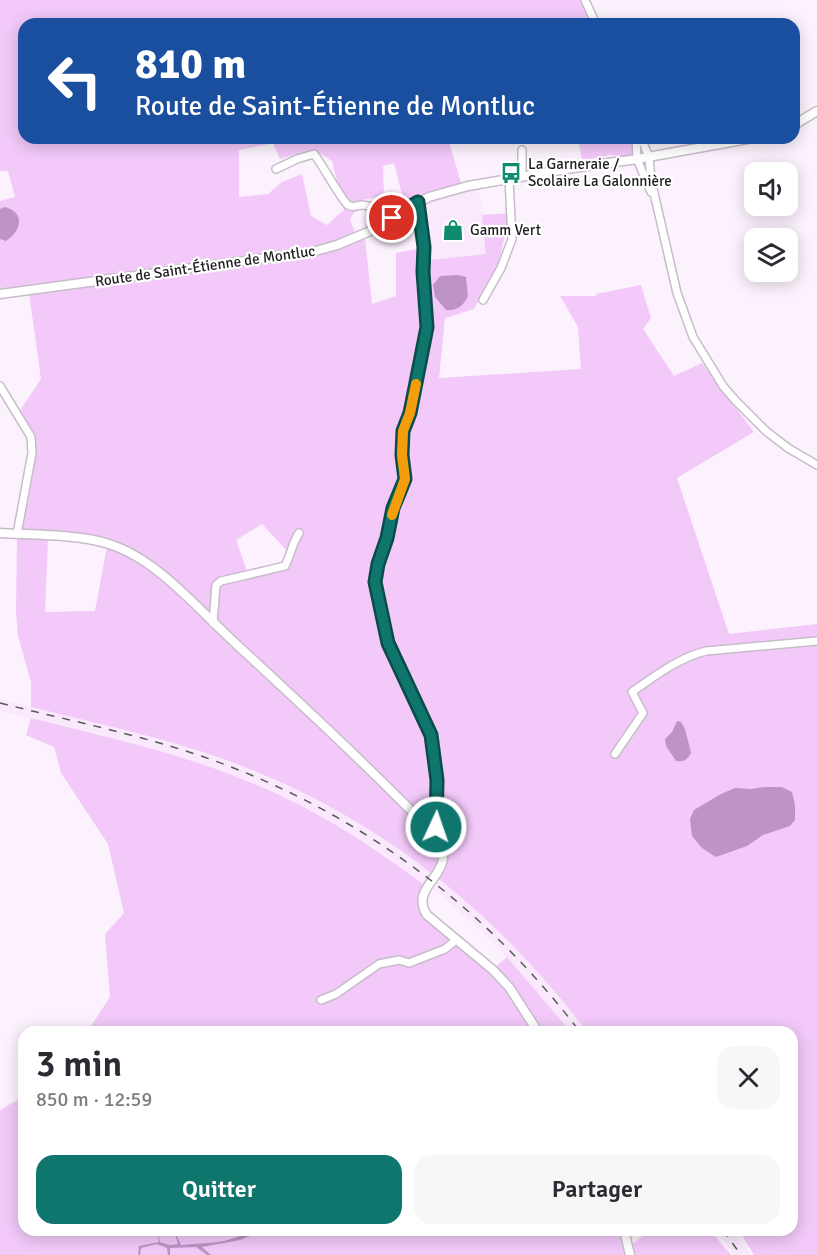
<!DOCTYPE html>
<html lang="fr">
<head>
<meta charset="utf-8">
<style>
  :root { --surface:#fff; --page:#f7f7f7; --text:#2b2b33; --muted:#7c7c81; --accent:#0f766e }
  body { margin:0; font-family:Signika,sans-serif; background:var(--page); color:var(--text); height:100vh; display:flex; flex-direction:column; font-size:22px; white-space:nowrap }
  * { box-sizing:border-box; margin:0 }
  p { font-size:20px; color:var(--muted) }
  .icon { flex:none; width:33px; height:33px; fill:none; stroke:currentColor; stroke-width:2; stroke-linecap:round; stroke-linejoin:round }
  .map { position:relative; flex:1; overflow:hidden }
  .panel { position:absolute; left:18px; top:1026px; width:780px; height:210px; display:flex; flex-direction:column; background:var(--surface); border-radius:18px; box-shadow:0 3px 15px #0003 }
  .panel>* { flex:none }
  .guide { position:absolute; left:18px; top:18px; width:782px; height:126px; border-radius:18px; box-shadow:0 3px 15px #0003; background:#1a4fa0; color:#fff; overflow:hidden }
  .tools { position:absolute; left:744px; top:162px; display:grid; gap:12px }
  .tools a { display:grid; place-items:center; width:54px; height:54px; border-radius:12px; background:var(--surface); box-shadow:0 3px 15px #0003; font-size:30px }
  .pin { position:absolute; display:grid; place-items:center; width:51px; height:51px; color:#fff; margin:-26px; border:3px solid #fff; border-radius:50%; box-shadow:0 2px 6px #0007 }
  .me { position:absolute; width:66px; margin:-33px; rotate:3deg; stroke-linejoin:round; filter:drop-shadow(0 0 4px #0008) }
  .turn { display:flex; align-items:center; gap:21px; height:126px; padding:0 18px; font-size:27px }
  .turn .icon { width:78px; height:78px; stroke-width:2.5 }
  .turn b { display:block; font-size:42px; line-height:51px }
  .round { display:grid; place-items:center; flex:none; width:63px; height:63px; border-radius:18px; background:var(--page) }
  .headline { display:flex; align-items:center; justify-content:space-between; height:102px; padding:0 18px }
  h1 { font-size:36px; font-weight:600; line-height:45px }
  .action { display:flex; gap:12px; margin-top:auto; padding:12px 18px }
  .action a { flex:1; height:69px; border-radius:18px; background:var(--accent); color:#fff; font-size:24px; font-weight:600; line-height:69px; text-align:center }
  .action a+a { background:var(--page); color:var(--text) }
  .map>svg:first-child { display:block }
  .built { fill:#fae9fd }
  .green { fill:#f2c9f9; fill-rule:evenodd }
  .water { fill:#be94c6 }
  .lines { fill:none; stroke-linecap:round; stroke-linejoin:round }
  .minor-casing { stroke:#c7bcc9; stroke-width:10 }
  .major-casing { stroke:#c7bcc9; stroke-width:11 }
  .minor { stroke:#fff; stroke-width:7 }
  .major { stroke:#fff; stroke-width:8 }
  .rail { stroke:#5c565d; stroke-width:1.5; stroke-dasharray:8 8; stroke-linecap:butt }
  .route-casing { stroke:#0a4d48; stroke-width:15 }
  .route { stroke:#0f766e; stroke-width:10 }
  .slow { stroke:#f59e0b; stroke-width:10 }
  .labels { text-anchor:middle; stroke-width:4.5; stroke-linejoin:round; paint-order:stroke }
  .poi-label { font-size:15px; fill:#211d22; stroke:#fff; text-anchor:start }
  .street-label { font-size:15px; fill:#211d22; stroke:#fff }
</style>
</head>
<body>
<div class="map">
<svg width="817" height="1255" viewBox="0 0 817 1255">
  <rect width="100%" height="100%" fill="#fcf2fd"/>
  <path class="built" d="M479,189l8,65 -58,6 -5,-54 6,-5z
    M0,699l137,34 66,19 51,19 53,23 54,30 72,49 -9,12 -39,-31 -37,-22 -68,-37 -38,-16 -85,-28 -157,-40z
    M439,877l48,44 50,49 50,62h-16l-64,-75 -27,-27 -49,-43z
    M716,1230h17l18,25h-17z"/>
  <path class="green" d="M0,0h585l11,24h-572v114h424l13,45 -57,19 -10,-39 -11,3 1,30 -22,4 -12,19 5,14 9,-4 8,75 24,-8v-43l31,-6 2,13 57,-6 -4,-39 28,-2 -12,52 -24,44 -29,9 -6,60 142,-9 -3,-42 -18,-31h36v-2l45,-9 10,33 -8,11 31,47 28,-13 52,69 -77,46 52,156 88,-10v631h-63l-15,-25h53v-198h-205c-100,-132 -226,-228 -384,-280 -57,-18 -115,-31 -172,-45v-25l-13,-46 -2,-23 1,-79 14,-97 -14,-22 24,-36 -12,-86 -29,-2v-90l15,-4 -7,-26h-8zM273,143l7,16 33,-10 19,12 12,49 -17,15 -16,-9 -9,-42 -20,8 -14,12 -29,3v-47zM262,524l29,31 -6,11 -37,8 -12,-34zM48,538l59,8 -12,65 -50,1z
    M578,138h63l3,20 -34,-3 -28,6z
    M31,718c71,18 144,34 211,61 66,26 126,63 182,106l-2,20 71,64 14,-12 64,75h-484l23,-35 -5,-63 19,-21 -16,-69 -47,-71 -7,-26 -28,-12z
    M24,1096v134h603l4,15 20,-15h59l21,25h-731v-145z"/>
  <path class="water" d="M5,207c21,6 16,24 1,34l-6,-2v-30z
    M458,275l8,2 2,19c-4,10 -12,15 -22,14l-11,-13 -2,-12 7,-9z
    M677,721l4,1 4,7 6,24c-4,7 -7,9 -15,8l-10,-15 -1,-7 7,-7z
    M764,787h18l10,5 3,13v15l-5,6 -27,9 -16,11 -31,11 -14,-9 -10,-12 -2,-17 4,-9 27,-16 14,-6 16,1z
    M158,1230l2,12 10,3 8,-1 -4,-14 7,15c14,-2 28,-1 43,-4 14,-3 27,-11 42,-11l-26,10 -38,7 9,8h-4l-11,-8 -26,1v7h-2l-1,-7 -10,-4 -16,4 -1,7h-2l1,-9 20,-4z"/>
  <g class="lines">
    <defs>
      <path id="minor" d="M585,0l11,24
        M636,138l1,21 14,33
        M641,138l8,19 2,23 26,113 16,44 30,49 12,14 31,31 22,17 29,17
        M276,169l21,-10 17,-5c8,10 28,47 34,51 5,3 8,1 13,0 9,0 25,7 31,13
        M522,176v-26
        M418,202l6,45 -1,25 4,55 -17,86 -7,18v24l2,24 -12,29 -6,30 -9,26 -3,18 13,61 43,92 6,60 -1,32 -4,5
        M483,300l18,-32 11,-29 -3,-60
        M0,386l31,51 1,16 -15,81
        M213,623l3,-38 5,-4 64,-15c6,-12 7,-22 14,-33
        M615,754l28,-41 -11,-21c23,-16 46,-34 74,-41l111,-10
        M321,1000l15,-6 43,-30 20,-4 10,3 36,-14 11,-9"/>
      <path id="major" d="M794,125l23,-14
        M0,294l312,-42 25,-7 31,-13 61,-35 39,-11 98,-17 71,-10 116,-21
        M0,533c32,2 78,1 109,11 48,15 89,65 125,98 67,62 134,124 198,190 35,41 -26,50 -5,83l66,55 16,17 29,45
        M624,1230l6,25"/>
    </defs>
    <use href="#minor" class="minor-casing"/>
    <use href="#major" class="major-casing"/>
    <use href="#minor" class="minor"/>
    <use href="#major" class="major"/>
    <path class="rail" d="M0,703c63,16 127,29 189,49 157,51 291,148 391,280
      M723,1230l18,25"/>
  </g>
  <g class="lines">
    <defs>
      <path id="route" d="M392,218l26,-16 6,45 -1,25 4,55 -17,86 -7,18 -1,24 3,24 -12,29 -6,30 -9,26 -3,18 13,61 43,92 6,45 -1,47"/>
    </defs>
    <use href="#route" class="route-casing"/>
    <use href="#route" class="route"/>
    <path class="slow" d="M392,515l13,-36 -3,-24 1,-24 7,-18 6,-29"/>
  </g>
  <defs>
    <symbol id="bus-bare" viewBox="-9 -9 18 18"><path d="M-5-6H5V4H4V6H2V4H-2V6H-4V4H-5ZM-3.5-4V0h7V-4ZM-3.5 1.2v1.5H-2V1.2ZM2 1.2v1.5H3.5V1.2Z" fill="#0f8b6f" stroke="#fff" stroke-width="2.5" paint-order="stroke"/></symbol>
    <symbol id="shop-bare" viewBox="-9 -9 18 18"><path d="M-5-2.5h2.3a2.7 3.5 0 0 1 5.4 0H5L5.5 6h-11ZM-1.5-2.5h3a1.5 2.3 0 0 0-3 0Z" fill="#0f8b6f" stroke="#fff" stroke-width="2.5" paint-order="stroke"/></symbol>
  </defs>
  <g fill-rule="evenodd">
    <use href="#bus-bare" x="496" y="158" width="30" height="30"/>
    <use href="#shop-bare" x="438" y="215" width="30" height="30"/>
  </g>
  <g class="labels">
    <g class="poi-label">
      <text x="528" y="169">La Garneraie /<tspan x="528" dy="17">Scolaire La Galonnière</tspan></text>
      <text x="470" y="235">Gamm Vert</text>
    </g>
    <g class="street-label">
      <text transform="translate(205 266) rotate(-8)" y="5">Route de Saint-Étienne de Montluc</text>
    </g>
  </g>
</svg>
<div class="tools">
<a><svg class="icon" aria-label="sound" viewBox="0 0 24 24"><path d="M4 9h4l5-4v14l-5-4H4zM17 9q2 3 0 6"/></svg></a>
<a><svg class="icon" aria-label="layers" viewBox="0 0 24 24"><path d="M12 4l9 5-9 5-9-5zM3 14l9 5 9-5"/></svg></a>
</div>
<div class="pin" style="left:392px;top:218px;background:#d93025"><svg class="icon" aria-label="arrive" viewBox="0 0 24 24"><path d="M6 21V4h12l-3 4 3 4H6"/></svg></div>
<svg class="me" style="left:436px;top:827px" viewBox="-20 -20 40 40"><circle r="17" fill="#0f766e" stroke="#fff" stroke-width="3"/><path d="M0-11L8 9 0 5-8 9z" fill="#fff"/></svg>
<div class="guide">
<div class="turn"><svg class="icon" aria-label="left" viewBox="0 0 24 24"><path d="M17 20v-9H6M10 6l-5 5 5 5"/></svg><div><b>810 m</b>Route de Saint-Étienne de Montluc</div></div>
</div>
<section class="panel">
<div class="headline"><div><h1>3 min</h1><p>850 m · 12:59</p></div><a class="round"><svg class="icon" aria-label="close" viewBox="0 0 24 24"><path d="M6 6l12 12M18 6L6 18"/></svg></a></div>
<div class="action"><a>Quitter</a><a>Partager</a></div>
</section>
</div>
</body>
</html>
